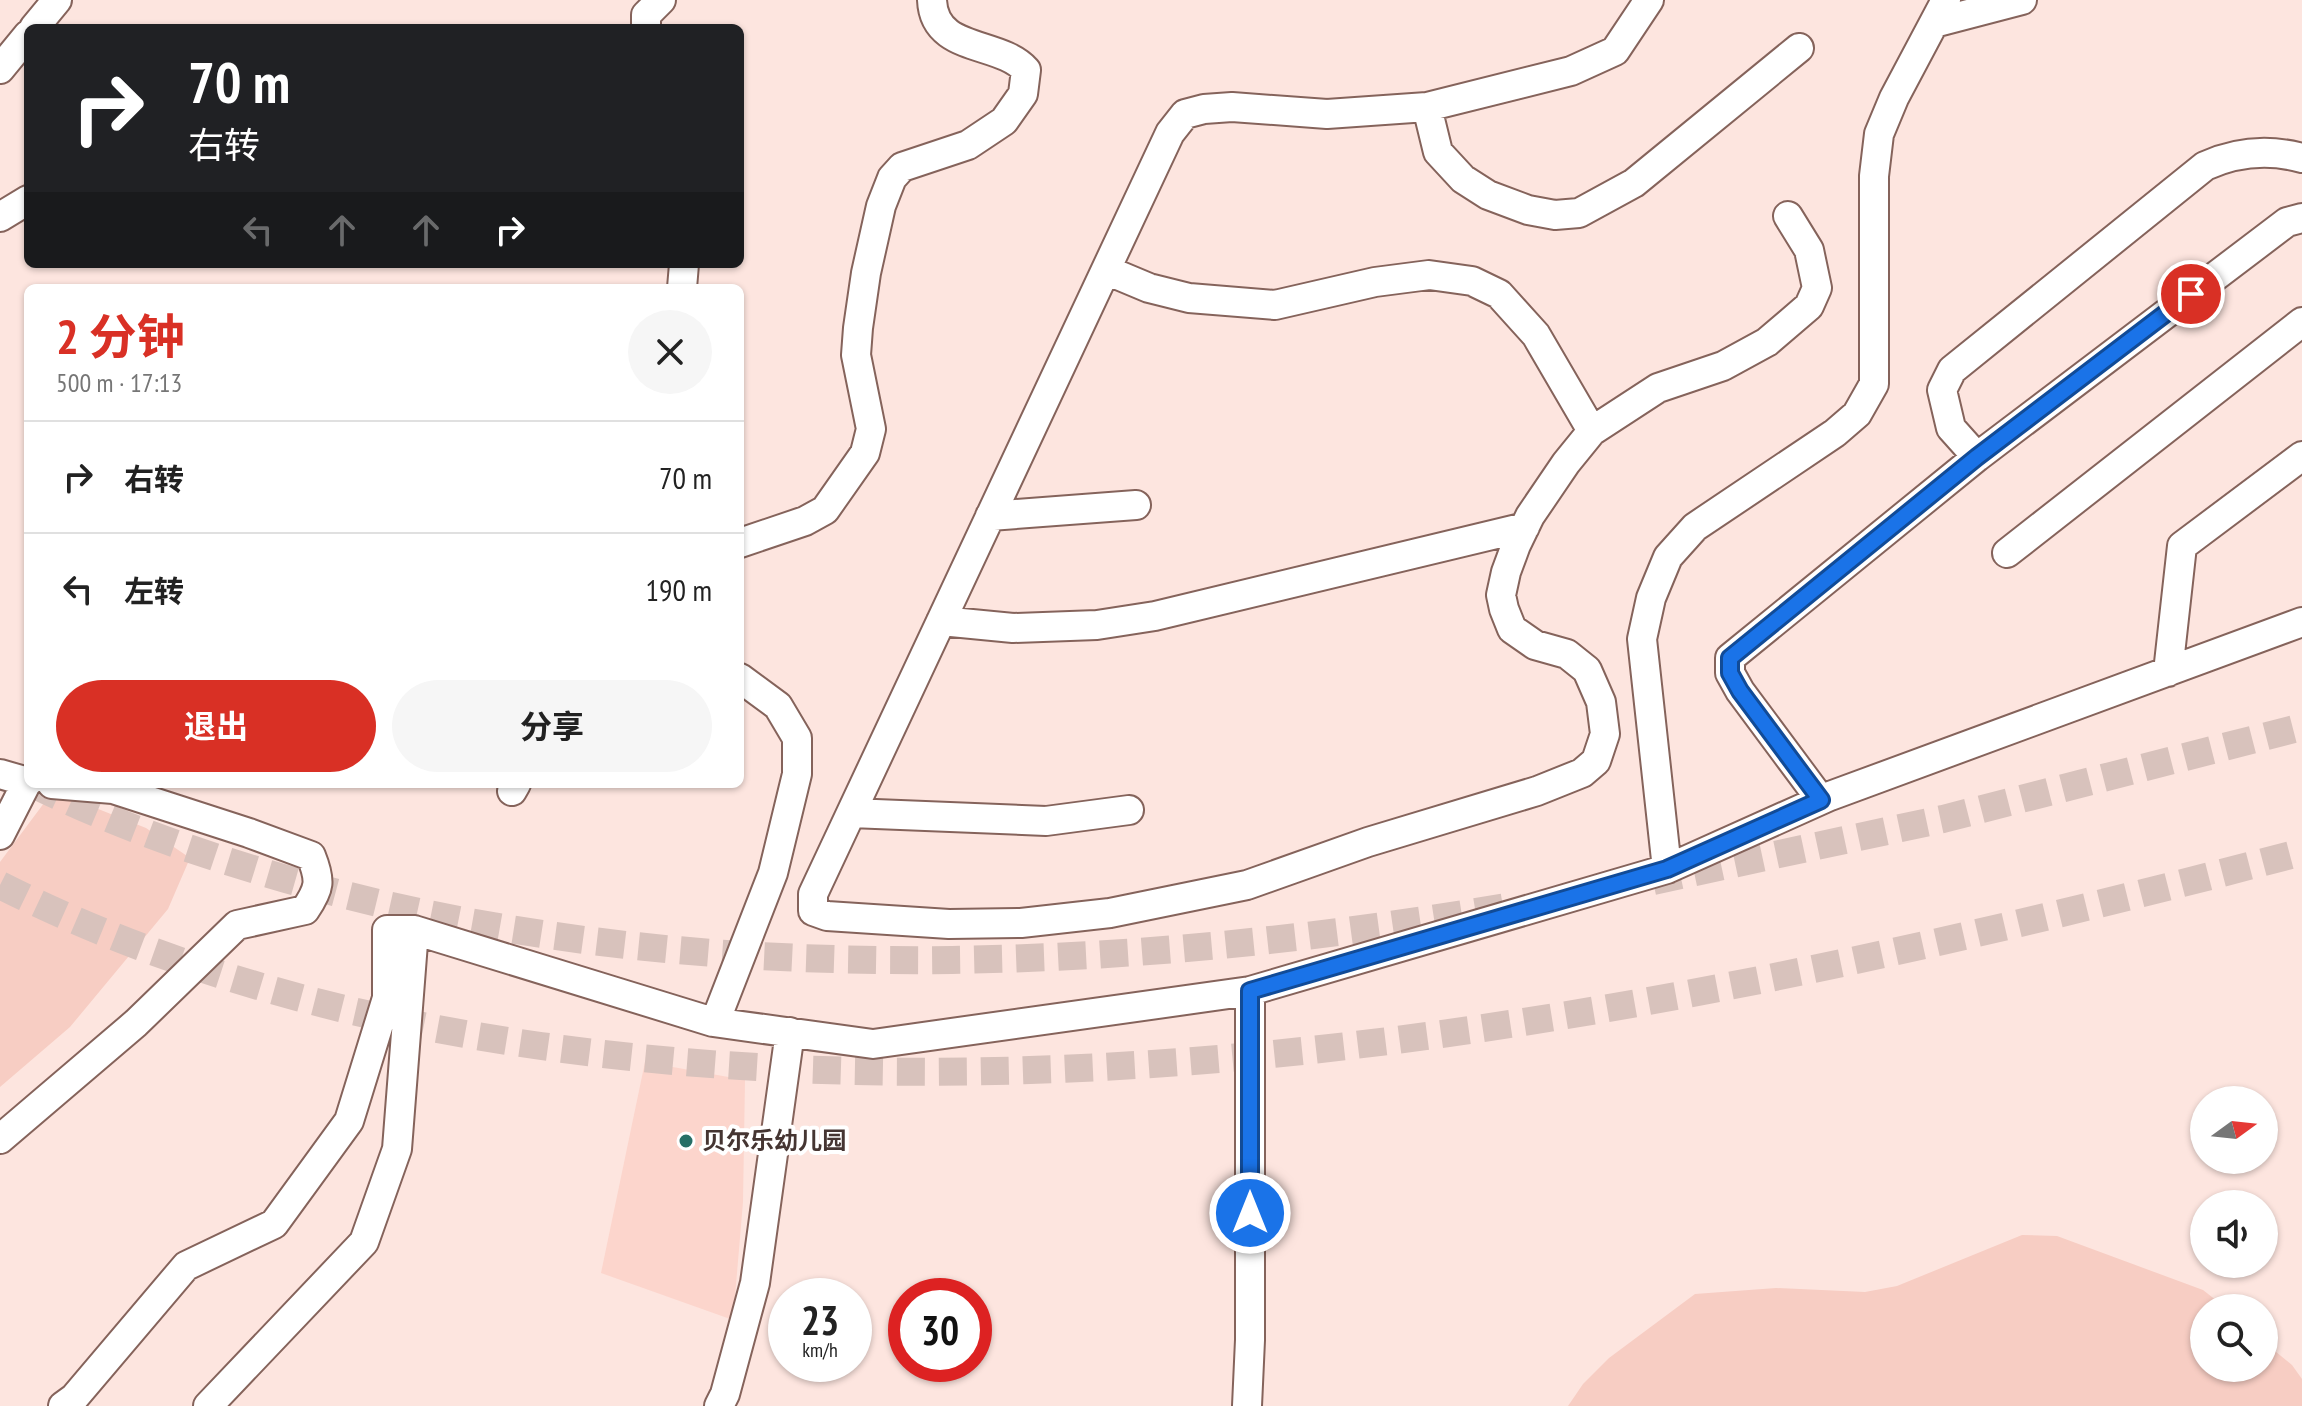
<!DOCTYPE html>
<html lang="zh">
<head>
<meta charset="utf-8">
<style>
  :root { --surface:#fff; --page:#f6f6f6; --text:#222; --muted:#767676; --line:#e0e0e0; --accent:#d93025 }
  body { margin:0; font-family:"PT Sans Narrow","Noto Sans SC",sans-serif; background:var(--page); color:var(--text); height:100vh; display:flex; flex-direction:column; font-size:30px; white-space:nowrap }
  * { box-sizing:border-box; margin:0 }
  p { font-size:26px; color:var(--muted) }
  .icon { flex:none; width:44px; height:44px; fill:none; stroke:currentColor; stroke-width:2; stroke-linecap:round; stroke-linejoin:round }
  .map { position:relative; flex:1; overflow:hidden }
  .panel { position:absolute; left:24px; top:284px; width:720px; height:504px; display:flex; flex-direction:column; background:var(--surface); border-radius:12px; box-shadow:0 2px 6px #0004 }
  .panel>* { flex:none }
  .hud { position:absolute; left:24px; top:24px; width:720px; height:244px; border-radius:12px; box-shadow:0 2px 6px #0004; background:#202124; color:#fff; overflow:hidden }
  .needle { width:52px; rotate:75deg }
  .buttons { position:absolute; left:2190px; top:1086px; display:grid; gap:16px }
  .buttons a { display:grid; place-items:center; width:88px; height:88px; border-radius:50%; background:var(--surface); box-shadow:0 2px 6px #0004; font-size:40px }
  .speed { position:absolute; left:768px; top:1278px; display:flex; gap:16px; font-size:40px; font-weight:700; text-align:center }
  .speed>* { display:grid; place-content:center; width:104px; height:104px; border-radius:50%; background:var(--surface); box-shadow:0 2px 6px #0004; line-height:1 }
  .speed small { font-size:20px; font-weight:400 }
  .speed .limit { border:12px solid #d22; background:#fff; color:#111 }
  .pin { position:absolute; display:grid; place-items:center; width:68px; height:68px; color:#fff; margin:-34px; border:4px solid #fff; border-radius:50%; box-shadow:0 2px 8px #0007 }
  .me { position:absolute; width:88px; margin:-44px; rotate:0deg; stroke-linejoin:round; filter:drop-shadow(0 0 6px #0008) }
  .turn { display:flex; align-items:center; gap:28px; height:168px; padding:0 32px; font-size:36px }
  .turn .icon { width:104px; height:104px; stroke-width:2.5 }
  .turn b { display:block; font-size:56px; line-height:68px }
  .lanes { display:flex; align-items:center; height:76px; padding:0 32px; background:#0003; justify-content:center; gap:40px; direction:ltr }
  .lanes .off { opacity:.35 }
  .round { display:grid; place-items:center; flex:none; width:84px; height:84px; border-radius:42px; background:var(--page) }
  .summary { display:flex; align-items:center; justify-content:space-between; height:136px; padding:0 32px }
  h1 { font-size:48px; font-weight:700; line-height:60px; color:var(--accent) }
  .primary-button { display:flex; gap:16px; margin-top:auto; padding:16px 32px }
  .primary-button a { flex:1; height:92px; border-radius:48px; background:var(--accent); color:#fff; font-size:32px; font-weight:700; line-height:92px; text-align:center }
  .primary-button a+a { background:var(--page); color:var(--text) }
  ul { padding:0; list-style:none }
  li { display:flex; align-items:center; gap:24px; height:112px; padding:0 32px; border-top:2px solid var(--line) }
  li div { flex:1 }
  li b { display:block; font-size:30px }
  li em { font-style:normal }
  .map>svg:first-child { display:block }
  .built { fill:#fcd5cc }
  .green { fill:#f7cdc3 }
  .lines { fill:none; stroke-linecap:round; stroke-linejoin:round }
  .minor-tunnel { stroke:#d8c2bc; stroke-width:28; stroke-dasharray:28 14; stroke-linecap:butt }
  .minor-casing { stroke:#85635b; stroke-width:32 }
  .minor { stroke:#fff; stroke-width:28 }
  .route-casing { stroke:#114b97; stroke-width:20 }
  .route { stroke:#1a73e8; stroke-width:14 }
  .poi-dot { fill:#276f66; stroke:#fff; stroke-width:3 }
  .labels { text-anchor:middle; stroke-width:8; stroke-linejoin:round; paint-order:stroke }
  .poi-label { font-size:24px; font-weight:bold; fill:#453532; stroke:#fff; text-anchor:start }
</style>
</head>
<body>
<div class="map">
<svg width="2302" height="1406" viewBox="0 0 2302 1406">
  <rect width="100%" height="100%" fill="#fde5df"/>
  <path class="built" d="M645,1062l100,18 -2,122 -10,118 -132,-47z"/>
  <path class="green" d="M53,791l93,37 44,30 -22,51 -98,118 -70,60v-225z
    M2022,1235l35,1 146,54 23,18h-22v60h60v-26l28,23 10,14v27h-734l15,-22 26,-26 86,-64 81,-6 89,4 32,-6z"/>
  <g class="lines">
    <path class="minor-tunnel" d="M33,784c80,40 167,70 253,95 389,112 825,95 1220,28
      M1653,881l290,-62 359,-92
      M0,885c168,85 355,135 541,161 584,82 1198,-45 1761,-194"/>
    <defs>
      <path id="minor" d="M1649,0l-34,51 -44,20 -144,36 -100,7 -95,-7 -28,2 -19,5 -15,19 -319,680 -38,81v17l14,5 122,8 72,-1 89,-10 137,-28 121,-43 169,-51 45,-18 14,-12 9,-27 -4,-32 -14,-32 -20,-16 -32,-9 -23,-16 -8,-20 -3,-14 5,-23 10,-27 14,-29 36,-53 26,-32 66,-43 65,-22 44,-24 42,-36 8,-18 -8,-38 -21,-34
        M1934,23l88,-23
        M34,28l23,-28
        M646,28v-13l15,-15
        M0,69l28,-34
        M1427,107l11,45 25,27 25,16 40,15 27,5 24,-2 55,-30 165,-135
        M2302,158c-33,-9 -66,-6 -97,8l-253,204 -10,20 9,38 26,29 310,-235 15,-4
        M0,217l28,-17
        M1106,270l43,18 40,10 86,7 100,-23 54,-7 43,6 27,13 37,41 56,96
        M682,288l2,-24
        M990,516l146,-11
        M740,543l65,-22 20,-11 40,-57 6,-24 -15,-74 2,-27 8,-55 15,-67 11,-28 10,-11 66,-22 36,-24 19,-27 3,-24c-27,-30 -92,-17 -94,-70
        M2007,553l295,-231
        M941,621l72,7 84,-3 58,-9 370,-89
        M2168,672l14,-126 120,-90
        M0,774l28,8
        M512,791l4,-7
        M1821,800l-81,-109 -10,-18v-15l247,-201
        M851,813l195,8 83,-11
        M0,835l27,-53
        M1667,869l163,-73 472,-174
        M715,1022l58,-149 24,-99v-36l-19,-32 -38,-28
        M0,1139l136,-116 101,-98 68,-15c15,-22 16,-29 6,-54l-62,-23 -136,-44 -61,-5
        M63,1406l11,-8 112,-132 88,-42 75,-103 38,-123v-68h27l299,92 160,22 377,-53 417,-122 -25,-230 9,-41 17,-41 27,-30 140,-94 22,-19 17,-30v-208l5,-42 15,-36 52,-98
        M208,1406l156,-164 33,-93 17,-219
        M719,1406l6,-12 30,-111 35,-251
        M1247,1406l3,-66v-349"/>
    </defs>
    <use href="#minor" class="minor-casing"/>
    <use href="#minor" class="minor"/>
  </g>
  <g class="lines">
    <defs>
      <path id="route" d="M1250,1213v-222l417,-122 154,-69 -81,-109 -10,-18v-15l247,-201 214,-163"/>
    </defs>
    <use href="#route" class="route-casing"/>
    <use href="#route" class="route"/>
  </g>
  <circle class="poi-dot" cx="686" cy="1141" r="8"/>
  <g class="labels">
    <g class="poi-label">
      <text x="702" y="1149">贝尔乐幼儿园</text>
    </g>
  </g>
</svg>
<div class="buttons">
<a><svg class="needle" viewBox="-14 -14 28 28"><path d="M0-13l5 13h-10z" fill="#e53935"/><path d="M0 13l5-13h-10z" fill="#767676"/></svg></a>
<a><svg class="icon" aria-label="sound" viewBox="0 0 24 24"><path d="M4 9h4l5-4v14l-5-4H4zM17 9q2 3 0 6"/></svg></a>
<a><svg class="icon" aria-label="search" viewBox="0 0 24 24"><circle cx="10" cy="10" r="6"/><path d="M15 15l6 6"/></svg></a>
</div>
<div class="speed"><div>23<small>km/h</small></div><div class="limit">30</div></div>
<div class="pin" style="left:2191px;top:294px;background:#d93025"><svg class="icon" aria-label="arrive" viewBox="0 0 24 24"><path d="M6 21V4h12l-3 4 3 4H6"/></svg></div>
<svg class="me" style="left:1250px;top:1213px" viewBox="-20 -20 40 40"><circle r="17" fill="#1a73e8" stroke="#fff" stroke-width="3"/><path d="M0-11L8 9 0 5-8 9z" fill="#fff"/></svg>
<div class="hud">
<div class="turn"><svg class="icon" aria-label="right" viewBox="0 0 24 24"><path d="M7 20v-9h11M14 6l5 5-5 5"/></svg><div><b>70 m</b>右转</div></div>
<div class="lanes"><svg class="icon off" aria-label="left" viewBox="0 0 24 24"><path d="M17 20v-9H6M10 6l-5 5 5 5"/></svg><svg class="icon off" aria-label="ahead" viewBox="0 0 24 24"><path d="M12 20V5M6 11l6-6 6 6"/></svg><svg class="icon off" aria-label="ahead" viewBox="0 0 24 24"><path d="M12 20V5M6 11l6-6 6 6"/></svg><svg class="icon" aria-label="right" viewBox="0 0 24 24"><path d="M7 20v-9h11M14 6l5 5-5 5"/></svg></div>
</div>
<section class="panel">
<div class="summary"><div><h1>2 分钟</h1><p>500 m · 17:13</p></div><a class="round"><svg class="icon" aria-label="close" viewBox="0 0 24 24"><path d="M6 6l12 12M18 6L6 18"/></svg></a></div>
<ul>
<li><svg class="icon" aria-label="right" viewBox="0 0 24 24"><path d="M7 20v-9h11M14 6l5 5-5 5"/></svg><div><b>右转</b></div><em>70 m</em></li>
<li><svg class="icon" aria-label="left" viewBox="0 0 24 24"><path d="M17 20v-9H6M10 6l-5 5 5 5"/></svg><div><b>左转</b></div><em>190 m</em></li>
</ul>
<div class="primary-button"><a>退出</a><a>分享</a></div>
</section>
</div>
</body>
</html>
